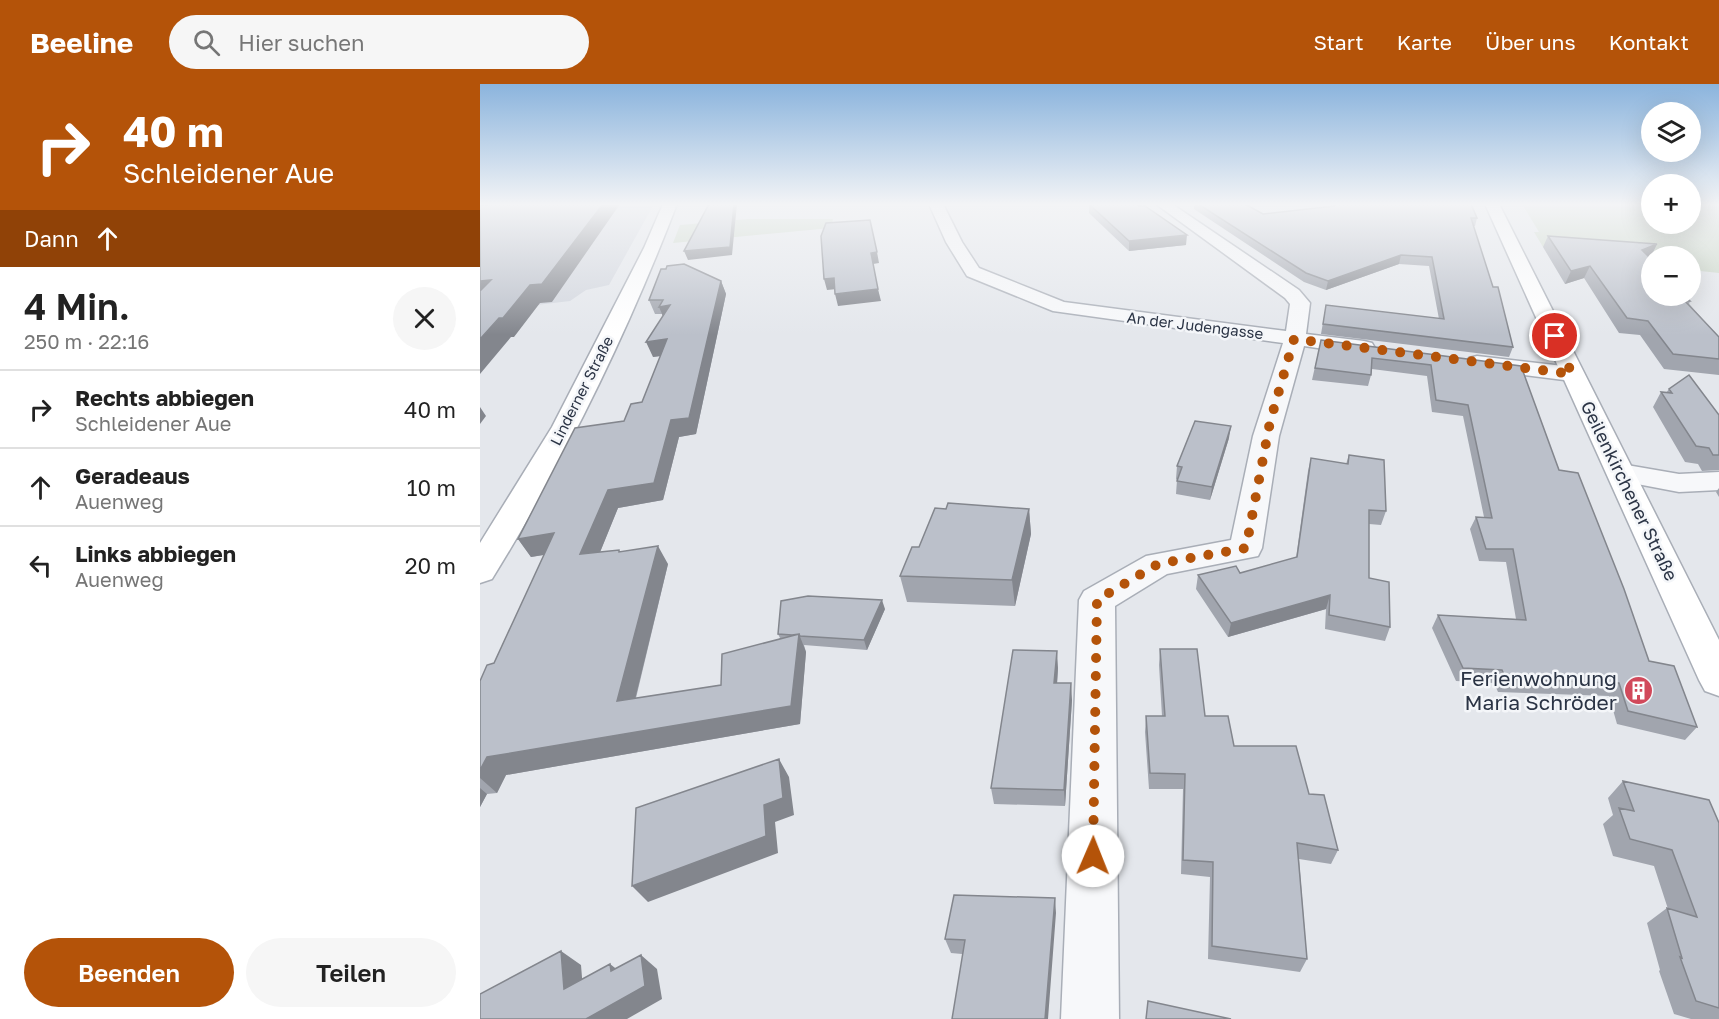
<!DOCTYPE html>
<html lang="de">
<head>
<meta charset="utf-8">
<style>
  :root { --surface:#fff; --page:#f6f6f6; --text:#222; --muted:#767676; --line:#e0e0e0; --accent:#b45309 }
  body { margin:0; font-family:"Golos Text",sans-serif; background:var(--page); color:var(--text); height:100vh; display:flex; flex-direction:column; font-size:22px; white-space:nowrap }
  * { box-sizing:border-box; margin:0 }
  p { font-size:20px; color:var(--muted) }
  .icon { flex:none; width:33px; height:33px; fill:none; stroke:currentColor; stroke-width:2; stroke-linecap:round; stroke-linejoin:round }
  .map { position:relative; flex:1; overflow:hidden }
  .side { display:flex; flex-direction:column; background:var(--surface); width:480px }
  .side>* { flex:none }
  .hud { background:#b45309; color:#fff; overflow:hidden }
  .buttons { position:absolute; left:1161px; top:18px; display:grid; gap:12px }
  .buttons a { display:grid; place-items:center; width:60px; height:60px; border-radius:50%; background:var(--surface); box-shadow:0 6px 24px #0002; font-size:30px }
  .pin { position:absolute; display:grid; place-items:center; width:51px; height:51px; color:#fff; margin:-26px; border:3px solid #fff; border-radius:50%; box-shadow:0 2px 6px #0007 }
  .me { position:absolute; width:66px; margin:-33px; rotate:1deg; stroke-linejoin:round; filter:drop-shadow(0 0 4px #0008) }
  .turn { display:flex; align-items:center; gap:21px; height:126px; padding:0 24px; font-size:27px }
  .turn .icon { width:78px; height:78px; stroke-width:2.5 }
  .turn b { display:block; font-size:42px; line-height:51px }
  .then { display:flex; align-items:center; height:57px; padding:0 24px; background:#0003; gap:12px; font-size:22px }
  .round { display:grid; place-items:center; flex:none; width:63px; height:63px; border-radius:32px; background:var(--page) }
  .head { display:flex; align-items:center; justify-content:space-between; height:102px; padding:0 24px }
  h1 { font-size:36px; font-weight:600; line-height:45px }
  .cta { display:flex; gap:12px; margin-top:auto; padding:12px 24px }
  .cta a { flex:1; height:69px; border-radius:36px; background:var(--accent); color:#fff; font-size:24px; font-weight:600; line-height:69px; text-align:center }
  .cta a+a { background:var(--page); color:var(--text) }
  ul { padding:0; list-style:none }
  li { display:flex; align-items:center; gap:18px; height:78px; padding:0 24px; border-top:2px solid var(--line) }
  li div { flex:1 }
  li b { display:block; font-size:22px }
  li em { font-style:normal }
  header { display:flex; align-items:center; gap:36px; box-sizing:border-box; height:84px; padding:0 30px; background:var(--accent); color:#fff }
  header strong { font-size:28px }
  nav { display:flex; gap:33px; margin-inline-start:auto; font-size:21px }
  .search { width:420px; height:54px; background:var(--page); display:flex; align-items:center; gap:15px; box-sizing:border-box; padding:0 21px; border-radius:33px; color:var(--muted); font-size:22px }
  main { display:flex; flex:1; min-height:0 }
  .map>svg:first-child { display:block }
  .built { fill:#d2d6de }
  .green { fill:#c9d6c5 }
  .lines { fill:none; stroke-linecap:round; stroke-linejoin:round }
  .street-casing { stroke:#a9aeb7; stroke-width:3 }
  .secondary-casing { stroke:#a9aeb7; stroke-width:3 }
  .street { fill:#f7f8fa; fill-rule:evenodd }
  .secondary { fill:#fff; fill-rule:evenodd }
  .wall { fill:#a1a5ae }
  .shaded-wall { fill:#83868d }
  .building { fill:#bbc0ca; stroke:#83868d; stroke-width:1.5 }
  .route { stroke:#b45309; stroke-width:10; stroke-dasharray:0 18 }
  .labels { text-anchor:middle; stroke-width:5; stroke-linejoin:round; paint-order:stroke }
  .far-street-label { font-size:15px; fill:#2b3445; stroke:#f4f6f9 }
  .street-label { font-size:18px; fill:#2b3445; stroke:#f4f6f9 }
  .near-poi-label { font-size:21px; fill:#2b3445; stroke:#f4f6f9; text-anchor:end }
</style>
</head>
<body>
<header>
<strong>Beeline</strong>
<div class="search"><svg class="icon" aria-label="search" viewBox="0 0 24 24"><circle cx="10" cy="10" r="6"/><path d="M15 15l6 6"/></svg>Hier suchen</div>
<nav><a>Start</a><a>Karte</a><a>Über uns</a><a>Kontakt</a></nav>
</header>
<main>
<section class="side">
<div class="hud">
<div class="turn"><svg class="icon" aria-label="right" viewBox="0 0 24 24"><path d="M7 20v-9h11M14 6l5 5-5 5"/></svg><div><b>40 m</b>Schleidener Aue</div></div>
<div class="then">Dann<svg class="icon" aria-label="ahead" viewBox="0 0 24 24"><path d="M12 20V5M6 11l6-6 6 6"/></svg></div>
</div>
<div class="head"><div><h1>4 Min.</h1><p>250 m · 22:16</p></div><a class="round"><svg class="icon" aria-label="close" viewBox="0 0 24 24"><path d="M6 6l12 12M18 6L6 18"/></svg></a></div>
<ul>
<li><svg class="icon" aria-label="right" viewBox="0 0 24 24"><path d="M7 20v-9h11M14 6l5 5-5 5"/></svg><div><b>Rechts abbiegen</b><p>Schleidener Aue</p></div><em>40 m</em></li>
<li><svg class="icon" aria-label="ahead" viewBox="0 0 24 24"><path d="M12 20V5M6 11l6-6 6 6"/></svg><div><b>Geradeaus</b><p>Auenweg</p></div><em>10 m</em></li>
<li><svg class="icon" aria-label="left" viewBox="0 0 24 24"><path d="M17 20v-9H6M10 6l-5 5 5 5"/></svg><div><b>Links abbiegen</b><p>Auenweg</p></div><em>20 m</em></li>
</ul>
<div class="cta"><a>Beenden</a><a>Teilen</a></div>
</section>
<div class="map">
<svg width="1239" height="935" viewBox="0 0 1239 935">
  <rect width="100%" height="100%" fill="#e4e7ec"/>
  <path class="built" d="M0,120h174l-45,81 -23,5 -16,11 -59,7z"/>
  <path class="green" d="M1042,120h129l1,20h38l1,-20h28v69l-28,-3 -1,-14 -39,1 -108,-10 -9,-15h5z
    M267,135h86l-2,9 -158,15 7,-18z"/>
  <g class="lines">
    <defs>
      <path id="street" d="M449,120h14l19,38 17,26 85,34 222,29 4,-27 -5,-6 -129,-94h16l127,86 11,13 -4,31 58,7 8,2 3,5 -3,5 -8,2 -60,-9 -25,90 -17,112 -4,8 -91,18 -52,32 4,413h-58l18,-419 5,-9 62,-35 85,-16 22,-104 30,-93 -230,-32 -86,-35 -21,-34z
        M997,272l95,11 8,2 4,5 -4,5 -8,2 -103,-13 -3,-5 3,-5z
        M1141,380l58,10 40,-2v18l-40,2 -68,-13 -4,-6 4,-6z"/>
      <path id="secondary" d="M183,120h14c-50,130 -112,257 -185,375l-12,4v-40l72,-116 92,-179z
        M1005,120h14l220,436v56l-14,-5 -6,-11z"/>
    </defs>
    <use href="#street" class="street-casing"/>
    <use href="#secondary" class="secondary-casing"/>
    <use href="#street" class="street"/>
    <use href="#secondary" class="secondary"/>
  </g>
  <path class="wall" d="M609,120l50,2 47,39 -57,6 -40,-38z
    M714,120h51l18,10 71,-8 143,12 -2,8h-2l40,121 -4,10 -188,-23 5,-29 113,14 -10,-53 -30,-2 -73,26 -22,-8 -110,-73z
    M1068,152l109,8 -6,12 -2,1 41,44 -1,3 30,33v38l-55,-6 -24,-34 -21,-2 -35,-55 -19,6 -22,-37z
    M241,197l5,13 -30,140 -17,3 -16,63 -45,8 -18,44h20l48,12 -32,134 85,-13 59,-47 -2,-4 107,-25 -18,41 -63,-5 2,7 -6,72 -294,51 -9,18 -10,1 -7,13v-126l14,-18 50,-108 -13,2 -13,-18 124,-137 19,-46 -8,1 10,-41 -1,-2h-7l-6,-14z
    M841,256l200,26 38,104 90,191 48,66 -12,13 -68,-16 -8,-28 -111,-4 -4,-9 -38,-2 -24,-53 6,-13 78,4 -10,-57 -27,-1 -9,-32 6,-12h8l-21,-101 -31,-4 -5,-36 -55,-7 -1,6 -3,11 -56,-6z
    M1189,305l50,26v55l-17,1 -4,-7 -13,-2 -32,-55 8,-15 5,1z
    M749,354l-19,62 -34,-6 1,-14 -1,-1 1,-13z
    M869,371l37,56 -5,14 -12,-1v54l21,49 -5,14 -60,-12 1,-20 -98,28 -32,-48 2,-14 42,-2 56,-15 12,-87 3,-13 35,6z
    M1239,404v9l-3,-5z
    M466,425h83l2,25 -16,72 -108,-4 -7,-26z
    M680,565l45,67 29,30 75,48 29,56 -7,14 -32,-5 8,100 -7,13 -92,-13 2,-82 -29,-3 2,-85h-34l-4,-57 1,-16h16l-3,-51z
    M578,584l-1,15 15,17 -7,106 -71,-2 -3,-16z
    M1143,697l96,42v196h-28l-17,-5 -15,-43 1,-1 -13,-47 20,-15 1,1 -14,-43 -41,-10 -10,-32 10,-9 -5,-17z
    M576,829l-94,41 -11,-1 -6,-14z"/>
  <path class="shaded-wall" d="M123,120h17l-68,98 -12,1 -26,34h-3l-31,37v-35z
    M254,120h3l-5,51 -44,5 -4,-9z
    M707,151l-1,10 -57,6v-10z
    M1177,160l-6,12 -15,7 6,-13z
    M397,168l2,11 -6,1 -2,-11z
    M921,171l-2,9 -73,26 2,-9z
    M1110,182l-6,12 -19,6 6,-13z
    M354,194l3,11 -10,1 -3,-11z
    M11,196l-11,20v-19z
    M241,197l5,13 -30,140 -17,3 -16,63 -45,8 -26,64 -12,-18 28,-64 63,-70z
    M398,205l3,12 -43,5 -3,-12z
    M190,221l-5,16 -6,-14z
    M187,255l7,15 -21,3 -7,-15z
    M0,323l6,9 -6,8z
    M751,342l-2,12 -19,62 2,-13z
    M549,425l2,25 -16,72 -3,-26z
    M74,449l12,18 -35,6 -13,-18z
    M178,462l10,18 -38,156 -13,-19z
    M850,511l-4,14 -98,28 3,-14z
    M402,516l3,9 -18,41 -3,-10z
    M319,550l7,18 -6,72 -294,51 -9,18 -17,-15v-8l7,-13 304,-51z
    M577,567l1,17 -2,32 -2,-17z
    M591,599l1,17 -7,106 -1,-16z
    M299,675l10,18 5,38 -19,7 3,31 -130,49 -16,-16 132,-81z
    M0,704l7,6 -7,13z
    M575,814l1,15 -8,106h-3z
    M81,867l20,14 3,37 -20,-13z
    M161,871l16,14 5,30 -35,20h-41z
    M130,880l18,14 -17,-7z"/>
  <path class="building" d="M18,120h105l-61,80 -12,1 -27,33h-4l-19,21v-48l11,-11 -11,1v-76z
    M229,120h25l-4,43 -46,4z
    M609,120h47l3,2h6l42,29 -58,6z
    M718,120h47l18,10 71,-8v-2h137l6,14h-6l22,69h5l15,60 -190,-23 3,-19 118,14 -12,-62 -31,-2 -73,26 -22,-8z
    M390,136l7,32 -6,1 7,36 -43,5 -1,-16 -10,1 -3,-43 5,-13z
    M1068,152l109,8 -15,6 10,10v36h33l5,5h-5l34,36v22l-46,-5 -25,-33 -21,-3 -37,-52 -19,5z
    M204,180l37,17 -32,137 -18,2 -17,63 -46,7 -28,64 39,-4v2l39,-6 -41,155 104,-16 1,-31 77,-20 -8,72 -304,51 -7,13v-89l7,-16 7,-2 60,-130 -36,6 57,-111 49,-7 7,-17 11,-2 25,-63 -21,3 24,-37 -11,2 4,-7h-14l12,-31h5l1,-3z
    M841,256l200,26 38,104 19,3 46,116 25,72 25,5 23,61 -69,-16 -9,-28 -113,-4 -4,-9 -39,-2 -25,-53 88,5 -13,-71h-27l-10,-32 16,1 -24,-113 -32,-5 -5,-35 -59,-7 -1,17 -56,-7z
    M1209,291l30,40v40h-6l-4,-7 -13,-2 -35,-54 11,1 -3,-4z
    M715,337l36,5 -19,61 -35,-6 5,-14 -5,-1z
    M869,371l35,5 2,51 -17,-1v68l20,4 1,45 -61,-12 1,-20 -99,28 -33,-48 38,-9 4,7 57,-16 14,-99 37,6z
    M468,419l81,6 -17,71 -112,-4 12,-29h7l16,-39 11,1z
    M328,512l74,4 -18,40 -64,-4 -1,-2 -7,1 -14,-1 3,-33z
    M680,565h37l8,67h23l6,30h62l13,48 15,1 14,55 -41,-7 10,116 -95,-13 1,-84 -30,-2 2,-86 -35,-1 -4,-57h19z
    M533,566l44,1 -3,32h17l-7,107 -73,-2z
    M299,675l4,39 -19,7 2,31 -134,50 4,-78z
    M1143,697l86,19 10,23v185l-23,-7 -16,-44 2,1 -15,-50 30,9 -25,-67 -42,-11 -11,-31 15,3z
    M474,811l101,3 -10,121h-93l13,-79 -20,-1z
    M81,867l3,38 46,-25 1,7 30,-16 4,31 -59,33h-106v-25z
    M668,917l83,18h-85z"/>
  <linearGradient id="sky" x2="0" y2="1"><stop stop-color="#8bb4dd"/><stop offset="0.48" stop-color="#f3f4f6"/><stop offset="1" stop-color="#f3f4f6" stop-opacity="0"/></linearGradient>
  <rect width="1239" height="251" fill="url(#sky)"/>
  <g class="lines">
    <path class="route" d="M613,772l4,-256 61,-36 88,-16 24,-126 24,-83 278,35 -17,-38"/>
  </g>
  <defs>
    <symbol id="building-disc" viewBox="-11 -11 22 22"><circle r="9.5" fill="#d1495b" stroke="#f4f6f9"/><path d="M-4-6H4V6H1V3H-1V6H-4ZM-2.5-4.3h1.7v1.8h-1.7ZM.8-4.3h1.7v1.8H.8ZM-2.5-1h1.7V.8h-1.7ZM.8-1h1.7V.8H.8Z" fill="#fff"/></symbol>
  </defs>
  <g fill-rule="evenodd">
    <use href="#building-disc" x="1142" y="590" width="33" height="33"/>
  </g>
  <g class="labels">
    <g class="far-street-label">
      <text transform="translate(715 242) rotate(7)" y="5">An der Judengasse</text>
      <text transform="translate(102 307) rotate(-63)" y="5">Linderner Straße</text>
    </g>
    <g class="street-label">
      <text transform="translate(1149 407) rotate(64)" y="6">Geilenkirchener Straße</text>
    </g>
    <g class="near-poi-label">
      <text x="1137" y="602">Ferienwohnung<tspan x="1137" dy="24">Maria Schröder</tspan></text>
    </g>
  </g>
</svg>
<div class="buttons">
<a><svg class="icon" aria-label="layers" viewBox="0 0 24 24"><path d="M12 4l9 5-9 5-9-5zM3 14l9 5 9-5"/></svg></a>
<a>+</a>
<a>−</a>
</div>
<div class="pin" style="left:1075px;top:252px;background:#d93025"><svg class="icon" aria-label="arrive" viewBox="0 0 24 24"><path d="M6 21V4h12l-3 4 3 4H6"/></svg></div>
<svg class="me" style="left:613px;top:772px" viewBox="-20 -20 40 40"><circle r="19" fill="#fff"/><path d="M0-13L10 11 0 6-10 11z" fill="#b45309"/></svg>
</div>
</main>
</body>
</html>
